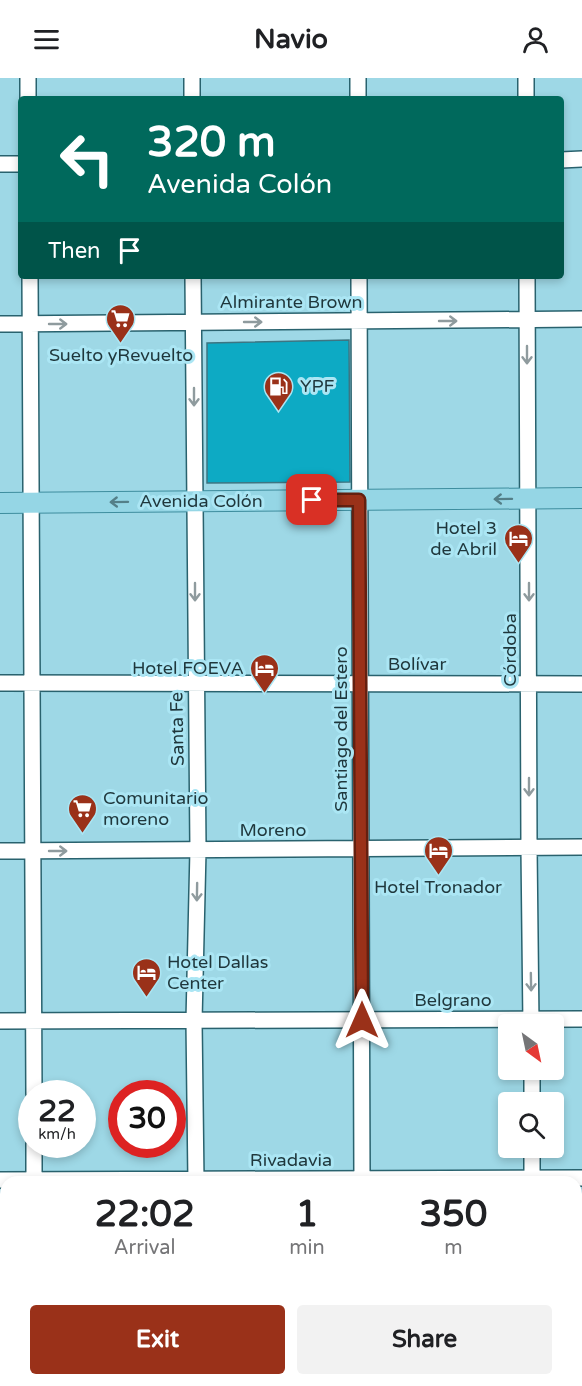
<!DOCTYPE html>
<html lang="en">
<head>
<meta charset="utf-8">
<style>
  :root { --surface:#fff; --page:#f2f2f2; --text:#202124; --muted:#757577; --accent:#9a3119 }
  body { margin:0; font-family:"Varela Round",sans-serif; background:var(--page); color:var(--text); height:100vh; display:flex; flex-direction:column; font-size:22px; white-space:nowrap }
  * { box-sizing:border-box; margin:0 }
  p { font-size:20px; color:var(--muted) }
  .icon { flex:none; width:33px; height:33px; fill:none; stroke:currentColor; stroke-width:2; stroke-linecap:round; stroke-linejoin:round }
  .map { position:relative; flex:1; overflow:hidden }
  .panel { position:absolute; left:0px; top:1098px; width:582px; height:210px; display:flex; flex-direction:column; background:var(--surface); border-radius:18px 18px 0 0; box-shadow:0 3px 9px #0003 }
  .panel>* { flex:none }
  .guide { position:absolute; left:18px; top:18px; width:546px; height:183px; border-radius:6px; box-shadow:0 3px 9px #0003; background:#00695c; color:#fff; overflow:hidden }
  .needle { width:39px; rotate:147deg }
  .fabs { position:absolute; left:498px; top:936px; display:grid; gap:12px }
  .fabs a { display:grid; place-items:center; width:66px; height:66px; border-radius:6px; background:var(--surface); box-shadow:0 3px 9px #0003; font-size:30px }
  .speed { position:absolute; left:18px; top:1002px; display:flex; gap:12px; font-size:30px; font-weight:700; text-align:center }
  .speed>* { display:grid; place-content:center; width:78px; height:78px; border-radius:50%; background:var(--surface); box-shadow:0 3px 9px #0003; line-height:1 }
  .speed small { font-size:15px; font-weight:400 }
  .speed .limit { border:9px solid #d22; background:#fff; color:#111 }
  .pin { position:absolute; display:grid; place-items:center; width:51px; height:51px; color:#fff; margin:-26px; border-radius:12px; box-shadow:0 3px 9px #0006 }
  .me { position:absolute; width:66px; margin:-33px; rotate:0deg; stroke-linejoin:round; filter:drop-shadow(0 0 4px #0008) }
  .turn { display:flex; align-items:center; gap:21px; height:126px; padding:0 30px; font-size:27px }
  .turn .icon { width:78px; height:78px; stroke-width:2.5 }
  .turn b { display:block; font-size:42px; line-height:51px }
  .then { display:flex; align-items:center; height:57px; padding:0 30px; background:#0003; gap:12px; font-size:22px }
  .eta { display:flex; justify-content:space-evenly; align-items:center; height:102px; text-align:center }
  .eta b { font-size:36px; font-weight:800; line-height:42px }
  .button { display:flex; gap:12px; margin-top:auto; padding:12px 30px }
  .button a { flex:1; height:69px; border-radius:6px; background:var(--accent); color:#fff; font-size:24px; font-weight:800; line-height:69px; text-align:center }
  .button a+a { background:var(--page); color:var(--text) }
  header { display:flex; justify-content:space-between; align-items:center; height:78px; padding:0 30px; background:var(--surface); font-size:27px; font-weight:800 }
  .map>svg:first-child { display:block }
  .building { fill:#0daac4; stroke:#3d7582; stroke-width:1.5 }
  .lines { fill:none; stroke-linecap:round; stroke-linejoin:round }
  .minor-casing { stroke:#29626e; stroke-width:18 }
  .major-casing { stroke:#3e8d9e; stroke-width:22 }
  .minor { stroke:#fff; stroke-width:15 }
  .major { stroke:#95d6e5; stroke-width:20 }
  .oneway { stroke:#8f9b9e }
  .oneway2 { stroke:#547f88 }
  .route-casing { stroke:#642010; stroke-width:15 }
  .route { stroke:#9a3119; stroke-width:10 }
  .labels { text-anchor:middle; stroke-width:6; stroke-linejoin:round; paint-order:stroke }
  .street-label { font-size:18px; fill:#1f373c; stroke:#abe6f4 }
  .poi-label { font-size:18px; fill:#1f373c; stroke:#abe6f4; text-anchor:start }
</style>
</head>
<body>
<header><svg class="icon" aria-label="menu" viewBox="0 0 24 24"><path d="M4 6h16M4 12h16M4 18h16"/></svg>Navio<svg class="icon" aria-label="person" viewBox="0 0 24 24"><circle cx="12" cy="8" r="4"/><path d="M4 21q1-7 8-7t8 7"/></svg></header>
<div class="map">
<svg width="582" height="1308" viewBox="0 0 582 1308">
  <rect width="100%" height="100%" fill="#9ed8e6"/>
  <path class="building" d="M349,262l1,142 -143,1v-140z"/>
  <g class="lines">
    <defs>
      <path id="minor" d="M28,0v21
        M192,0v21
        M358,0v21
        M526,0v21
        M561,82l21,-1
        M0,86h21
        M30,198l4,818
        M193,198l5,574 -4,171 2,161
        M359,198l3,906
        M527,198l2,572 2,176
        M0,246l582,-5
        M0,605l582,1
        M0,773l582,-4
        M0,943l582,-2
        M532,992v32
        M34,1066v38
        M532,1070v34
        M0,1102l582,-2
        M576,1272h6
        M0,1275h6
        M35,1302v6
        M198,1302v6
        M363,1302v6
        M533,1302v6"/>
      <path id="major" d="M0,425l582,-5"/>
    </defs>
    <use href="#minor" class="minor-casing"/>
    <use href="#major" class="major-casing"/>
    <use href="#minor" class="minor"/>
    <use href="#major" class="major"/>
  </g>
  <defs><path id="oneway-shaft" d="M-6 0H5M1.5-3L5.5 0L1.5 3" fill="none" stroke-width="1.6" stroke-linecap="round" stroke-linejoin="round" transform="scale(1.5)"/></defs>
  <g class="oneway">
    <use href="#oneway-shaft" transform="translate(448 243)"/>
    <use href="#oneway-shaft" transform="translate(253 244)"/>
    <use href="#oneway-shaft" transform="translate(58 246)"/>
    <use href="#oneway-shaft" transform="translate(527 277) rotate(90)"/>
    <use href="#oneway-shaft" transform="translate(194 319) rotate(90)"/>
    <use href="#oneway-shaft" transform="translate(195 514) rotate(90)"/>
    <use href="#oneway-shaft" transform="translate(529 514) rotate(90)"/>
    <use href="#oneway-shaft" transform="translate(529 709) rotate(90)"/>
    <use href="#oneway-shaft" transform="translate(58 773)"/>
    <use href="#oneway-shaft" transform="translate(197 814) rotate(91)"/>
    <use href="#oneway-shaft" transform="translate(531 904) rotate(89)"/>
  </g>
  <g class="oneway2">
    <use href="#oneway-shaft" transform="translate(503 421) rotate(179)"/>
    <use href="#oneway-shaft" transform="translate(119 424) rotate(179)"/>
  </g>
  <g class="lines">
    <defs>
      <path id="route" d="M312,422h47l3,520"/>
    </defs>
    <use href="#route" class="route-casing"/>
    <use href="#route" class="route"/>
  </g>
  <defs>
    <symbol id="supermarket-pin" viewBox="-11 -11 22 30"><path d="M0 17L-7.5 6A9.5 9.5 0 1 1 7.5 6Z" fill="#9a3119" stroke="#abe6f4"/><path d="M-6-5.5h2.5l.6 2H6L4.5 2H-2.5L-4.4-4H-6ZM-1.5 3.2a1.3 1.3 0 1 0 .1 0ZM3 3.2a1.3 1.3 0 1 0 .1 0Z" fill="#fff"/></symbol>
    <symbol id="fuel-pin" viewBox="-11 -11 22 30"><path d="M0 17L-7.5 6A9.5 9.5 0 1 1 7.5 6Z" fill="#9a3119" stroke="#abe6f4"/><path d="M-5.5-6h7V0h2V4h1.3V-2.5L3-4.5l.8-.8L6-3V5H2.5V1h-1V6h-7ZM-4.2-4.7v3.2H.2V-4.7Z" fill="#fff"/></symbol>
    <symbol id="hotel-pin" viewBox="-11 -11 22 30"><path d="M0 17L-7.5 6A9.5 9.5 0 1 1 7.5 6Z" fill="#9a3119" stroke="#abe6f4"/><path d="M-6-4.5h1.5V1H6V5H4.5V3h-9V5H-6ZM-4 0a1.8 1.8 0 1 1 3.6 0ZM.5 0V-2.5h3Q6-2.5 6 0Z" fill="#fff"/></symbol>
  </defs>
  <g fill-rule="evenodd">
    <use href="#supermarket-pin" x="104" y="224" width="33" height="45"/>
    <use href="#fuel-pin" x="262" y="292" width="33" height="45"/>
    <use href="#hotel-pin" x="502" y="444" width="33" height="45"/>
    <use href="#hotel-pin" x="248" y="574" width="33" height="45"/>
    <use href="#supermarket-pin" x="66" y="714" width="33" height="45"/>
    <use href="#hotel-pin" x="422" y="756" width="33" height="45"/>
    <use href="#hotel-pin" x="130" y="878" width="33" height="45"/>
  </g>
  <g class="labels">
    <g class="street-label">
      <text x="291" y="230">Almirante Brown</text>
      <text x="201" y="429">Avenida Colón</text>
      <text transform="translate(510 572) rotate(-90)" y="6">Córdoba</text>
      <text x="417" y="592">Bolívar</text>
      <text transform="translate(177 651) rotate(-91)" y="6">Santa Fe</text>
      <text transform="translate(341 651) rotate(-90)" y="6">Santiago del Estero</text>
      <text x="273" y="758">Moreno</text>
      <text x="453" y="928">Belgrano</text>
      <text x="291" y="1088">Rivadavia</text>
    </g>
    <g class="poi-label">
      <text x="121" y="283" text-anchor="middle">Suelto yRevuelto</text>
      <text x="300" y="314">YPF</text>
      <text x="497" y="456" text-anchor="end">Hotel 3<tspan x="497" dy="21">de Abril</tspan></text>
      <text x="244" y="596" text-anchor="end">Hotel FOEVA</text>
      <text x="103" y="726">Comunitario<tspan x="103" dy="21">moreno</tspan></text>
      <text x="438" y="815" text-anchor="middle">Hotel Tronador</text>
      <text x="167" y="890">Hotel Dallas<tspan x="167" dy="21">Center</tspan></text>
    </g>
  </g>
</svg>
<div class="fabs">
<a><svg class="needle" viewBox="-14 -14 28 28"><path d="M0-13l5 13h-10z" fill="#e53935"/><path d="M0 13l5-13h-10z" fill="#757577"/></svg></a>
<a><svg class="icon" aria-label="search" viewBox="0 0 24 24"><circle cx="10" cy="10" r="6"/><path d="M15 15l6 6"/></svg></a>
</div>
<div class="speed"><div>22<small>km/h</small></div><div class="limit">30</div></div>
<div class="pin" style="left:312px;top:422px;background:#d93025"><svg class="icon" aria-label="arrive" viewBox="0 0 24 24"><path d="M6 21V4h12l-3 4 3 4H6"/></svg></div>
<svg class="me" style="left:362px;top:942px" viewBox="-20 -20 40 40"><path d="M0-17L14 15 0 8-14 15z" fill="#9a3119" stroke="#fff" stroke-width="4"/></svg>
<div class="guide">
<div class="turn"><svg class="icon" aria-label="left" viewBox="0 0 24 24"><path d="M17 20v-9H6M10 6l-5 5 5 5"/></svg><div><b>320 m</b>Avenida Colón</div></div>
<div class="then">Then<svg class="icon" aria-label="arrive" viewBox="0 0 24 24"><path d="M6 21V4h12l-3 4 3 4H6"/></svg></div>
</div>
<section class="panel">
<div class="eta">
<div><b>22:02</b><p>Arrival</p></div>
<div><b>1</b><p>min</p></div>
<div><b>350</b><p>m</p></div>
</div>
<div class="button"><a>Exit</a><a>Share</a></div>
</section>
</div>
</body>
</html>
